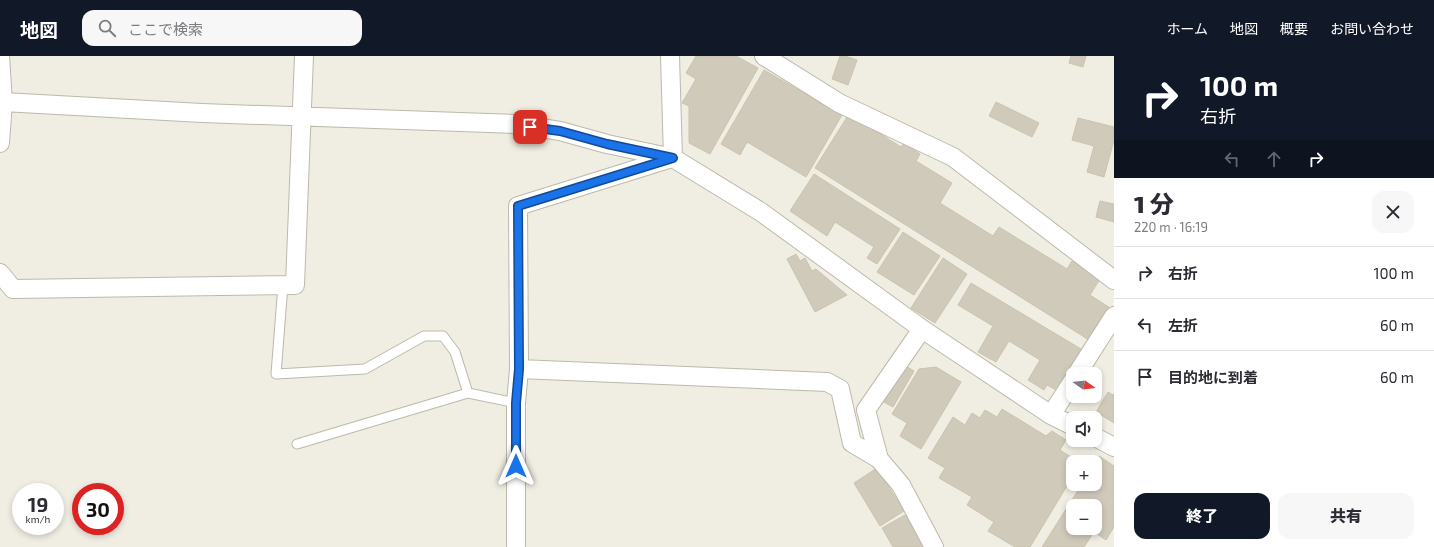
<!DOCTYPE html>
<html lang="ja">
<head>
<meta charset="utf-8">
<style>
  :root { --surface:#fff; --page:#f7f7f7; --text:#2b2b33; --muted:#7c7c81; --line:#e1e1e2; --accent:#111827 }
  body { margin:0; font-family:"Exo 2","Noto Sans JP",sans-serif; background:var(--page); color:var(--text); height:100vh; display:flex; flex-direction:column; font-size:15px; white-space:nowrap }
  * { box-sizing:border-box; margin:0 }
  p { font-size:13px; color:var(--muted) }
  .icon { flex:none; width:22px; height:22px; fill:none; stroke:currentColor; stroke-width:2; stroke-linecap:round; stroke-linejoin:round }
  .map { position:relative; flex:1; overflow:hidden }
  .sheet { display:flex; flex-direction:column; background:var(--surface); width:320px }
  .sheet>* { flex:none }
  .guide { background:#111827; color:#fff; overflow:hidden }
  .needle { width:26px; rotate:104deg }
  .buttons { position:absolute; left:1066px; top:311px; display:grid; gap:8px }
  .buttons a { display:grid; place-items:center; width:36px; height:36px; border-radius:8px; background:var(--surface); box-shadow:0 2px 6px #0003; font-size:20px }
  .speed { position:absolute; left:12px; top:427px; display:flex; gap:8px; font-size:20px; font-weight:700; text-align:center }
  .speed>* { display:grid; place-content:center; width:52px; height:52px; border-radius:50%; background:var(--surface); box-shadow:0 2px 6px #0003; line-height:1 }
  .speed small { font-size:10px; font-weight:400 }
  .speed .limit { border:6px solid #d22; background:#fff; color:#111 }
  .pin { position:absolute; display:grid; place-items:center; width:34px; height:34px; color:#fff; margin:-17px; border-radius:8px; box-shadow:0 2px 6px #0006 }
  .me { position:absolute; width:44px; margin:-22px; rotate:0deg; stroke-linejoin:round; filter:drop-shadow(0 0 3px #0008) }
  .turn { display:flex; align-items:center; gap:14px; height:84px; padding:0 20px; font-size:18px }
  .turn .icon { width:52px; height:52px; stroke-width:2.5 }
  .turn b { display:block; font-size:28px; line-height:34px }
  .lanes { display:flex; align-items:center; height:38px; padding:0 20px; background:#0003; justify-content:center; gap:20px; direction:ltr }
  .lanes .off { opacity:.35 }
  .round { display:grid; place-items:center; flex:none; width:42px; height:42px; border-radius:12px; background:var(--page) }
  .summary { display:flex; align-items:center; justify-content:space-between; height:68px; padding:0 20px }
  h1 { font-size:24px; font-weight:800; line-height:30px }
  .primary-button { display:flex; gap:8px; margin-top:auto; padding:8px 20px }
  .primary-button a { flex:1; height:46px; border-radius:12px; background:var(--accent); color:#fff; font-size:16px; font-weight:800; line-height:46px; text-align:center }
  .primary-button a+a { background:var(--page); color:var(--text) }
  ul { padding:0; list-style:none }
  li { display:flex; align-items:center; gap:12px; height:52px; padding:0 20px; border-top:1px solid var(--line) }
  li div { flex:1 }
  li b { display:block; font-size:15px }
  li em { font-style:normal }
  header { display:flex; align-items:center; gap:24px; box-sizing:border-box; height:56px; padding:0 20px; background:var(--accent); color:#fff }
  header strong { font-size:19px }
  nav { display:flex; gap:22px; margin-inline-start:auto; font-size:14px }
  .search { width:280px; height:36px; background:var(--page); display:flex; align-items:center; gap:10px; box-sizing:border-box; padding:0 14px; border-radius:12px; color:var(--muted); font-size:15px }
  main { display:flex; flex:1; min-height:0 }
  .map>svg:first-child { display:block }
  .building { fill:#d0caba; stroke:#cac3ae; fill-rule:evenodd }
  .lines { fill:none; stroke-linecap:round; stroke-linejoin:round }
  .service-casing { stroke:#bdb9aa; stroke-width:11 }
  .minor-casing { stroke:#bdb9aa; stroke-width:20 }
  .service { stroke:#fff; stroke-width:9 }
  .minor { stroke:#fff; stroke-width:18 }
  .route-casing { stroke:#114b97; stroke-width:10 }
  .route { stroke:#1a73e8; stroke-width:7 }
</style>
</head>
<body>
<header>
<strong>地図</strong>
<div class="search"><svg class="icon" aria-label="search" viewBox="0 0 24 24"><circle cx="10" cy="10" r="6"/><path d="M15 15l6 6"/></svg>ここで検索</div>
<nav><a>ホーム</a><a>地図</a><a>概要</a><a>お問い合わせ</a></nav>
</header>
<main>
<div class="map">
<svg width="1114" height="491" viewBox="0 0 1114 491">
  <rect width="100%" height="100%" fill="#f0eee3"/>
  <path class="building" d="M696,0h40l22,12 -48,86 -21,-11v-37l-7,-3 14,-24 -10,-6z
    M840,0h5l12,4 -9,25 -16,-6z
    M1071,0h15l-3,11 -14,-4z
    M764,14l78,45 -36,62 -59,-35 -7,13 -19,-11z
    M996,46l43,21 -7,14 -43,-21z
    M849,58l52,33 3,-4 16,11 -4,7 36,22 -12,20 53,33 6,-9 68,42 5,-8 28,18 -10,16 20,13 -21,32 -274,-172z
    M1078,62l36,9v13l-10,37 -17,-5 7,-26 -22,-6z
    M814,118l86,55 -23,35 -10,-6 7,-11 -39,-25 -8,14 -37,-25z
    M1100,145l14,3v18l-18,-5z
    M903,176l37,24 -26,39 -37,-23z
    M796,198l4,7 5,-3 7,13 4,-2 31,26 -32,17 -28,-53z
    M943,202l24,16 -32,49 -24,-15z
    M971,227l115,69 -19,32 -11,6 -9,-5 -3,5 -16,-10 12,-20 -31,-19 -13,21 -18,-10 15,-26 -35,-21z
    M904,309l10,6 -21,36 -11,-6z
    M936,311l25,15 -40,67 -21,-13 7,-13 -15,-9 27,-45z
    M1108,336l5,3 1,-1v29l-18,-11z
    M1002,353l44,27 6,-5 14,9 -6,10 19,12h-6v14l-43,71h-15l-27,-16 6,-9 -27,-17 5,-8 -33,-19 6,-10 -17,-10 25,-41 12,8 7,-12 8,5 5,-8 12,7z
    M1099,400l15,10v61l-8,13 -12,-8 -10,15h-42l40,-63h13v-21zM1073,450h22v22h-22z
    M877,412l27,43 -24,15 -26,-43z
    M905,459l18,31 -2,1h-28l-11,-19z"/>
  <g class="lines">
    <defs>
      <path id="service" d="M283,229l-7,89 89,-5 59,-33h19l12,16 13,41
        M297,388l171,-51 48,10"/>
      <path id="minor" d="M670,0l3,102
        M764,0l75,47 114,54 161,123
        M3,46l199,11 313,11 45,7 47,13 66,14 88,54 161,117 129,86 22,11
        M0,87l3,-41 -3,-46
        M0,217l13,16 282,-4 9,-229
        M519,313l308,13 13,7 12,54 27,16 22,26 33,62
        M1077,318l37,-58
        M1051,359l22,-34
        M1095,381l19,10
        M879,403l-13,-49 56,-81
        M516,489v-142l3,-34 -1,-163 154,-48"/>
    </defs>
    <use href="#service" class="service-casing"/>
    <use href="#minor" class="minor-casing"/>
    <use href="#service" class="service"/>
    <use href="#minor" class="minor"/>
  </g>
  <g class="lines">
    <defs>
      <path id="route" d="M516,410v-63l3,-34 -1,-163 155,-48 -66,-14 -47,-13 -30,-4"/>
    </defs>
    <use href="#route" class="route-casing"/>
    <use href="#route" class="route"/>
  </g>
</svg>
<div class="buttons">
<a><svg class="needle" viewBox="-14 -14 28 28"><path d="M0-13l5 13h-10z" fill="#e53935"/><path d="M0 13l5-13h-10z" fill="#7c7c81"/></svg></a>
<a><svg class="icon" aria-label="sound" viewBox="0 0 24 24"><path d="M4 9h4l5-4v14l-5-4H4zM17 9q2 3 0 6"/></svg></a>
<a>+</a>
<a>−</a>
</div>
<div class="speed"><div>19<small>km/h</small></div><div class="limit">30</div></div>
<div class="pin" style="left:530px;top:71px;background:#d93025"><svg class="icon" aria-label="arrive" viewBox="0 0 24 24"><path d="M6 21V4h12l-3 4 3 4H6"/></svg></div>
<svg class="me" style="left:516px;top:410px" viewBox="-20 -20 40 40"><path d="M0-17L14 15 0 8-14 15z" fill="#1a73e8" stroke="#fff" stroke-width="4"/></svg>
</div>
<section class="sheet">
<div class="guide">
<div class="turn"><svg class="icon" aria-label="right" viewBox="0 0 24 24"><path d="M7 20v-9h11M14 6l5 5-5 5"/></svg><div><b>100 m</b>右折</div></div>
<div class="lanes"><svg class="icon off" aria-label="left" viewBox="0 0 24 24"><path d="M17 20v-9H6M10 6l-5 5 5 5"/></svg><svg class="icon off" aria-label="ahead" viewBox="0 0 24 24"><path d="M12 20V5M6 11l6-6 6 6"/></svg><svg class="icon" aria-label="right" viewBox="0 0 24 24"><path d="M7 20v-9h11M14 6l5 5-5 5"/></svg></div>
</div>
<div class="summary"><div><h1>1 分</h1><p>220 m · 16:19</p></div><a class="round"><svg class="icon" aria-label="close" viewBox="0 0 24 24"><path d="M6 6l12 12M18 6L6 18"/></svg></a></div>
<ul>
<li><svg class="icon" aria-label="right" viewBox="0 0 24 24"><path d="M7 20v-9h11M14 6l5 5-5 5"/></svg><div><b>右折</b></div><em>100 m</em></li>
<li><svg class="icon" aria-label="left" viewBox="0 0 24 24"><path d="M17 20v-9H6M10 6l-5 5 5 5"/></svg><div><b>左折</b></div><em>60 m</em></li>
<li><svg class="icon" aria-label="arrive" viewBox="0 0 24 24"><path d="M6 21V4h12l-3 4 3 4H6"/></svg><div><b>目的地に到着</b></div><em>60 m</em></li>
</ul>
<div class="primary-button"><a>終了</a><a>共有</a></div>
</section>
</main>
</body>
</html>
